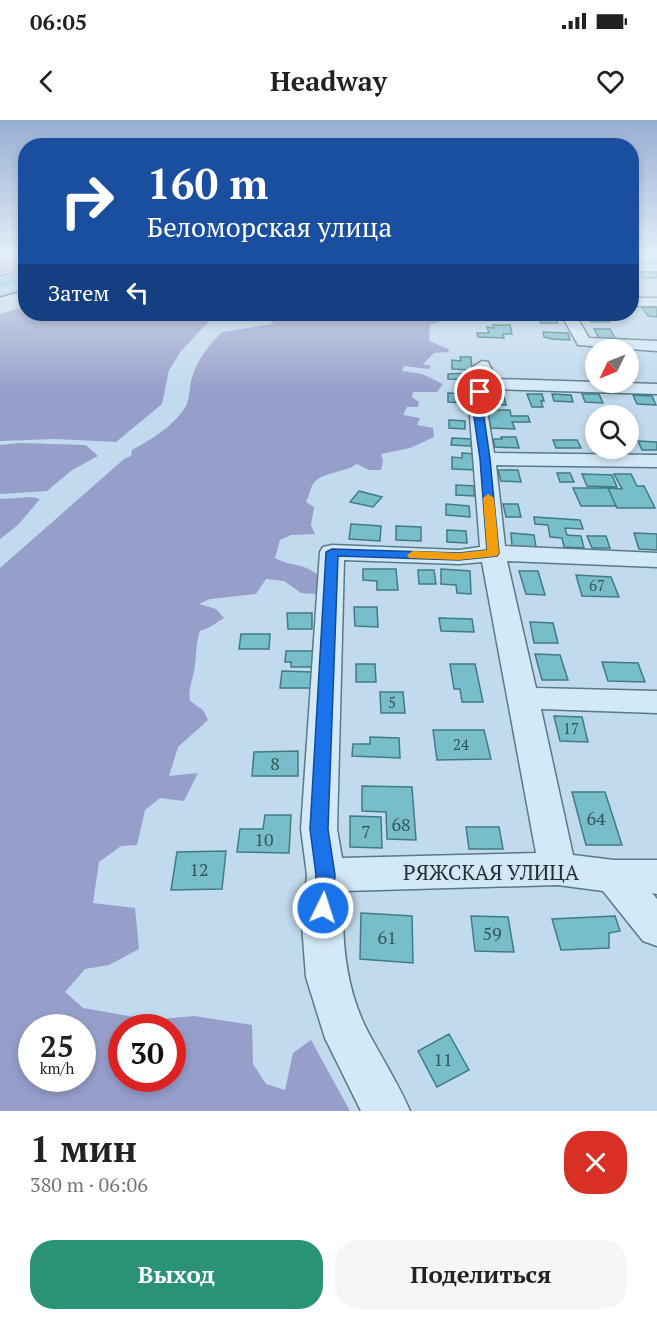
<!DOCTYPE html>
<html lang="ru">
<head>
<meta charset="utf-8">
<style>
  :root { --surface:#fff; --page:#f6f6f6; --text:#222; --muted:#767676; --accent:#2b9375 }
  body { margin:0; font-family:"PT Serif",serif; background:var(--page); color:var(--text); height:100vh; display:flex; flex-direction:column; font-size:22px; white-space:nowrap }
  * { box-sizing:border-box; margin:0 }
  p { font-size:20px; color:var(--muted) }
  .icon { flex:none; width:33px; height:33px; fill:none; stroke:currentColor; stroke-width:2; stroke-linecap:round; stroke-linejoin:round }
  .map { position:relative; height:991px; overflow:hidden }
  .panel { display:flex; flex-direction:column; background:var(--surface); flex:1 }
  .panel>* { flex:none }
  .banner { position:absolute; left:18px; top:18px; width:621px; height:183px; border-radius:24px; box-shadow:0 3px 9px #0003; background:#1a4fa0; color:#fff; overflow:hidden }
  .needle { width:39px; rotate:227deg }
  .buttons { position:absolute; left:585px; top:219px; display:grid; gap:12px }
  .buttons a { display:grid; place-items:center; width:54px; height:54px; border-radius:50%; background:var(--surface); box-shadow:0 3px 9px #0003; font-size:30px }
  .speed { position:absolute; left:18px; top:894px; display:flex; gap:12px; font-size:30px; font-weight:700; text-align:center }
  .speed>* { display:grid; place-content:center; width:78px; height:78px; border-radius:50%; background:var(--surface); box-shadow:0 3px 9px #0003; line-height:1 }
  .speed small { font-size:15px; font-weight:400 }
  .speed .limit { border:9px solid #d22; background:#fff; color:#111 }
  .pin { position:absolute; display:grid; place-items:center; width:51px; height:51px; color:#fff; margin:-26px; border:3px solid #fff; border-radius:50%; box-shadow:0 2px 6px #0007 }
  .me { position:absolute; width:66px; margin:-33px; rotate:4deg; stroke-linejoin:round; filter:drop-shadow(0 0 4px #0008) }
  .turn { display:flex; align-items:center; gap:21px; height:126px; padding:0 30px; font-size:27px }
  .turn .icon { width:78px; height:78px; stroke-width:2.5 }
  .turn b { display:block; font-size:42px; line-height:51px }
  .then { display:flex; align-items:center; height:57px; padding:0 30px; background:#0003; gap:12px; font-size:22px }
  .round { display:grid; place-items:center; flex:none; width:63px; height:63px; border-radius:24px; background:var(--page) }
  .headline { display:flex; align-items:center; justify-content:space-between; height:102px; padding:0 30px }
  h1 { font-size:36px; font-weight:700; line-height:45px }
  .primary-button { display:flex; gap:12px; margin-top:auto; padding:12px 30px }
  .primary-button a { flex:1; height:69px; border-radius:24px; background:var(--accent); color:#fff; font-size:24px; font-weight:700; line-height:69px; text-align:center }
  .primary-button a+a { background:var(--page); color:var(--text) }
  .status { display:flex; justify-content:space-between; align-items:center; height:42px; padding:0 30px; background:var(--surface); direction:ltr }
  .status svg { height:16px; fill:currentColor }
  header { display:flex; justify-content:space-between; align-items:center; height:78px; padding:0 30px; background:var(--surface); font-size:27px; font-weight:700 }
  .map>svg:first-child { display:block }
  .green { fill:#969eca; fill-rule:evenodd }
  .building { fill:#78beca; stroke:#407c84; stroke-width:1.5 }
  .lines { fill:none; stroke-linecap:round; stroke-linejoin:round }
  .minor-casing { stroke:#597a86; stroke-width:3 }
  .major-casing { stroke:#2e4c53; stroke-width:3 }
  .highway-casing { stroke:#2e4c53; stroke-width:3 }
  .minor { fill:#d4e9f8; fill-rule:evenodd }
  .major { fill:#9accef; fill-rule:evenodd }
  .highway { fill:#54b4da; fill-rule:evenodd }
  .route { fill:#1a73e8; stroke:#114b97; stroke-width:1.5 }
  .slow { fill:#f59e0b }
  .labels { text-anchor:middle; stroke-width:4.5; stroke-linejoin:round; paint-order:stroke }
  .number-label { font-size:15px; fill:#34545b }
  .near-number-label { font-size:18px; fill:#34545b }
  .near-street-label { font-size:21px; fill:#1d3136; stroke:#d1e5f4 }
</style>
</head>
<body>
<div class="status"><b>06:05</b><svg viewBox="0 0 49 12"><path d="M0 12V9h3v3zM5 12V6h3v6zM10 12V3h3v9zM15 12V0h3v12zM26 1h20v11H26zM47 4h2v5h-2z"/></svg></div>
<header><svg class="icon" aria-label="back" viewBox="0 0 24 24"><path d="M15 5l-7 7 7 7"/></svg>Headway<svg class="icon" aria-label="heart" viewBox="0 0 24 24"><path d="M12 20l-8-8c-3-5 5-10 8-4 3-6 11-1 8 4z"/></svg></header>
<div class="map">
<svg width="657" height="991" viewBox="0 0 657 991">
  <rect width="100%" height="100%" fill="#c1daed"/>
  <path class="green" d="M0,135h25v10l-25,10z
    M25,186l1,8h174l9,7 -28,30 -12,19 -7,34 -46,38 -61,-3 -55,2v-127z
    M269,194h176l-1,6 -14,5 -1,16 19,8 1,3 -15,1 -11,11 8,2 -2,3 -25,-3 -2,5 20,3 21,10 -6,8h-24l-1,5 7,5 -1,5h-11l-4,8 17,3 -3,7 16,3 1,9 -24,11 -29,6 2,7 -2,9h-12l-12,-6c-13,9 -36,8 -44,20 -3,5 -4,12 -7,18l8,5 -3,18 4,9 -24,1 -11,5 -5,18c19,10 32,4 48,22l-6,14 -16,-1 -17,-12 -18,-2 -10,15 -46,5 -11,5 17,5 8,9 -14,9 -10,4c-5,14 -3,27 -6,40 -2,12 -6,18 -4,30l13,9 5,10 -30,27 -9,29 29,-3 -14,28 -24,-3 -15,12 -8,35 -16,1 -22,16 -6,41 42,5 4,41 -30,16 -24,4 -20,23 18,16 68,12 43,-4 58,9 1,39 13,20 19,6 8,-37 18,-13 39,71h-350v-543l124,-109 7,-3 1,-6c19,-10 43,-25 54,-44 4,-8 3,-19 6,-28 5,-18 17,-33 30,-46l51,-8zM32,908h50v50h-50zM122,908h50v50h-50z
    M19,323l67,2 12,11 -26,14 -25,21 -47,3v-49z
    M33,377l7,2 -22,26 -18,14v-40z"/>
  <path class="building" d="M639,152h18v6h-14z
    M642,187l15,1v9l-9,-1z
    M544,197h11l3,6h-17l-2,-4h6z
    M588,197h20l2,5h-19z
    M493,205h17l2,9h-9l1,4 -26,-1 -1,-4h12l-2,-6 7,1z
    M594,209h16l6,11h-16z
    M543,212l25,1 2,7 -18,-1 -8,-2z
    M460,237h11l1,13 -20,-1v-9l9,1z
    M471,253l1,7 -24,-1v-5z
    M448,273l18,1v9l-18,-1z
    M488,273h15l3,12h-15z
    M527,274h15l2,7h-3l2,6h-11z
    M552,274l19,1 2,7 -19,-1z
    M582,274h17l4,9 -18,-1z
    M633,275l19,1 4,9 -19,-1z
    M487,290h23l1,6h17l2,6h-18l3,7 -24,-1z
    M449,300l16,1v8l-16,-1z
    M501,317h15l3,11 -24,-1 -2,-8h9z
    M452,318l20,1 -1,7 -20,-1z
    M553,320h24l4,8h-25z
    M638,321l19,1v8h-15z
    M462,333l13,1 1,16 -24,-1v-12l10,1z
    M498,350h20l3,12 -20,-1z
    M557,353h13l4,9h-14z
    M582,354l30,1 5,12 -30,-1z
    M614,354h17l6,12h7l11,22h-38l-9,-20 14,1z
    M456,365l18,1v10l-18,-1z
    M573,368h35l8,18h-35z
    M359,371l23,6 -9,10 -23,-5z
    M446,384l23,2 1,11 -24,-2z
    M503,384h15l3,13h-15z
    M534,397l46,3 3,9 -18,-1 2,7 14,1 3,12 -20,-1 -2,-9 -12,-1 -2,-12 -13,-1z
    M351,404l30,2 -1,15 -31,-2z
    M396,406l25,1v14l-25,-1z
    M447,410l19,1 1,12 -20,-1z
    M511,413l23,2 2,12 -24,-1z
    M634,413l23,1v16l-18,-1z
    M587,416h19l4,12h-18z
    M363,449h33l2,21h-21v-9l-14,-1z
    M441,449l29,2 1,23 -14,-1 -1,-8 -15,-1z
    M418,450h16l2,14h-17z
    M519,451h19l7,24 -19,-1z
    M576,455l35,2 8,20 -37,-1z
    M354,487h23l1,20 -23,-1z
    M287,493h25v16h-24z
    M439,498l33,1 2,13 -33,-1z
    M530,502l23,1 5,20h-24z
    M241,514h29l-1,15h-30z
    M286,531h28l-1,16h-22v-5h-6z
    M535,534l25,1 8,25h-26z
    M602,542l36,1 7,19 -37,-1z
    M356,544h19l1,18h-20z
    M450,544h25l8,38h-21l-2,-13h-6z
    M282,551l30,1 -1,16h-31z
    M380,572h23l2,21h-24z
    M554,596l28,1 6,25 -28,-1z
    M433,610h51l7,29 -54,1z
    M370,617l29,1 1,20 -48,-2 1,-12h17z
    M298,631v25h-46l2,-24z
    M362,666l50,1 4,53 -29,-1 -1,-27 -24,-1z
    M572,672h33l17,53h-36z
    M265,695h26l-2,38 -52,-1 3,-23h23z
    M350,696l31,1 1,31 -32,-1z
    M466,707h33l4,22h-34z
    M226,731l-4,38 -51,1 6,-38z
    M361,793l51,3 1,47 -53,-4z
    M471,796l37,1 6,35 -39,-1z
    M615,796l5,15 -11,2v15l-48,2 -9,-31z
    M449,914l20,36 -32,17 -19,-36z"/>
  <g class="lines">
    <defs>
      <path id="minor" d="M632,143h25v8h-25z
        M632,178h25v8h-25z
        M561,194h14l14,24 68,3v10l-79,-6z
        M482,241l6,1 8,17 161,5v10l-164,-5 -4,4 -1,24 6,36 163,2v12l-161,-2 9,81 152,7v14l-150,-6 29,127 121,3v22l-116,-4 32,146 41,5h43v34l-5,-1 5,6v47l-14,-5 -40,-50 -45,-6 -214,6c-3,47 1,96 23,139 14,27 31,53 43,81h-49l-36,-73 -19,-61 -4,-52 5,-50 -6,-46 19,-277 3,-5 9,-2 127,5 21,-3 -10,-130 1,-25 9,-9 -6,-17zM344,440l115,4 23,-2 54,291 -194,5 -5,-29z"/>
      <path id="major" d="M26,159v10l-26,7v-10z"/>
      <path id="highway" d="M26,148v11l-26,9v-11z"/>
    </defs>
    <use href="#minor" class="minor-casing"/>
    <use href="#major" class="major-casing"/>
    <use href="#highway" class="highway-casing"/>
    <use href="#minor" class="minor"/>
    <use href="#major" class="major"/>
    <use href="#highway" class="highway"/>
  </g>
  <linearGradient id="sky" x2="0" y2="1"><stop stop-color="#97aed3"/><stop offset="0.49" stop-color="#e3eef7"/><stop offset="1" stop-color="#e3eef7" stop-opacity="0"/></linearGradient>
  <rect width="657" height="274" fill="url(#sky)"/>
  <path class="route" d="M477,270l7,2v25l6,42 9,94 -2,3 -38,4 -121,-4 -10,273 7,46 -2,33 -3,7 -7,2 -7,-2 -3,-7 3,-33 -6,-46 16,-277 6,-3 127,4 28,-3 -7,-91 -6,-42z"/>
  <path class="slow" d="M488,374l6,4 5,55 -2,3 -38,4 -50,-2 -2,-3 6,-4 46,2 28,-3 -4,-52z"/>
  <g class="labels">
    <g class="number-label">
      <text x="597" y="471">67</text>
      <text x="392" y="588">5</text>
      <text x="571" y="614">17</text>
      <text x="461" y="630">24</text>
    </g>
    <g class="near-number-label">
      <text x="275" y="650">8</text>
      <text x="596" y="705">64</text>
      <text x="401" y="711">68</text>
      <text x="366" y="718">7</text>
      <text x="264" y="726">10</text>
      <text x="199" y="756">12</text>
      <text x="492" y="820">59</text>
      <text x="387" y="824">61</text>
      <text x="443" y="946">11</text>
    </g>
    <g class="near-street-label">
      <text x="491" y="760">РЯЖСКАЯ УЛИЦА</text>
    </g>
  </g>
</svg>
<div class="buttons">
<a><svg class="needle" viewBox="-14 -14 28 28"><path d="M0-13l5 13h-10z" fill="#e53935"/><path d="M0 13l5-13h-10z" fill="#767676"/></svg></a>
<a><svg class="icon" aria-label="search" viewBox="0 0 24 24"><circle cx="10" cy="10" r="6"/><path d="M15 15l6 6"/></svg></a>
</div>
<div class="speed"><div>25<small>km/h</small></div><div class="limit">30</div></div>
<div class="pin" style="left:480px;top:272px;background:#d93025"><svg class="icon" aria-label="arrive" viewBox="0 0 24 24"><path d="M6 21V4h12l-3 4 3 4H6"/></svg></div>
<svg class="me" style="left:323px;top:788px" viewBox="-20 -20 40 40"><circle r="17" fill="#1a73e8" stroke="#fff" stroke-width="3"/><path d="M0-11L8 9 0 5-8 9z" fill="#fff"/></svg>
<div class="banner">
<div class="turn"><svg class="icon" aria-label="right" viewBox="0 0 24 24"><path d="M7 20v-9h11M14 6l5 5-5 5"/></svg><div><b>160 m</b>Беломорская улица</div></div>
<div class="then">Затем<svg class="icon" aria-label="left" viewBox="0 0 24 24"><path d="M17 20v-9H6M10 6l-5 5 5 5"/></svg></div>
</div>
</div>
<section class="panel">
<div class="headline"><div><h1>1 мин</h1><p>380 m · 06:06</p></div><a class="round" style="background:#d93025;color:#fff"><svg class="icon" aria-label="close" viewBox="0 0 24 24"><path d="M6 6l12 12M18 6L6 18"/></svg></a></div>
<div class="primary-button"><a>Выход</a><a>Поделиться</a></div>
</section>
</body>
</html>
